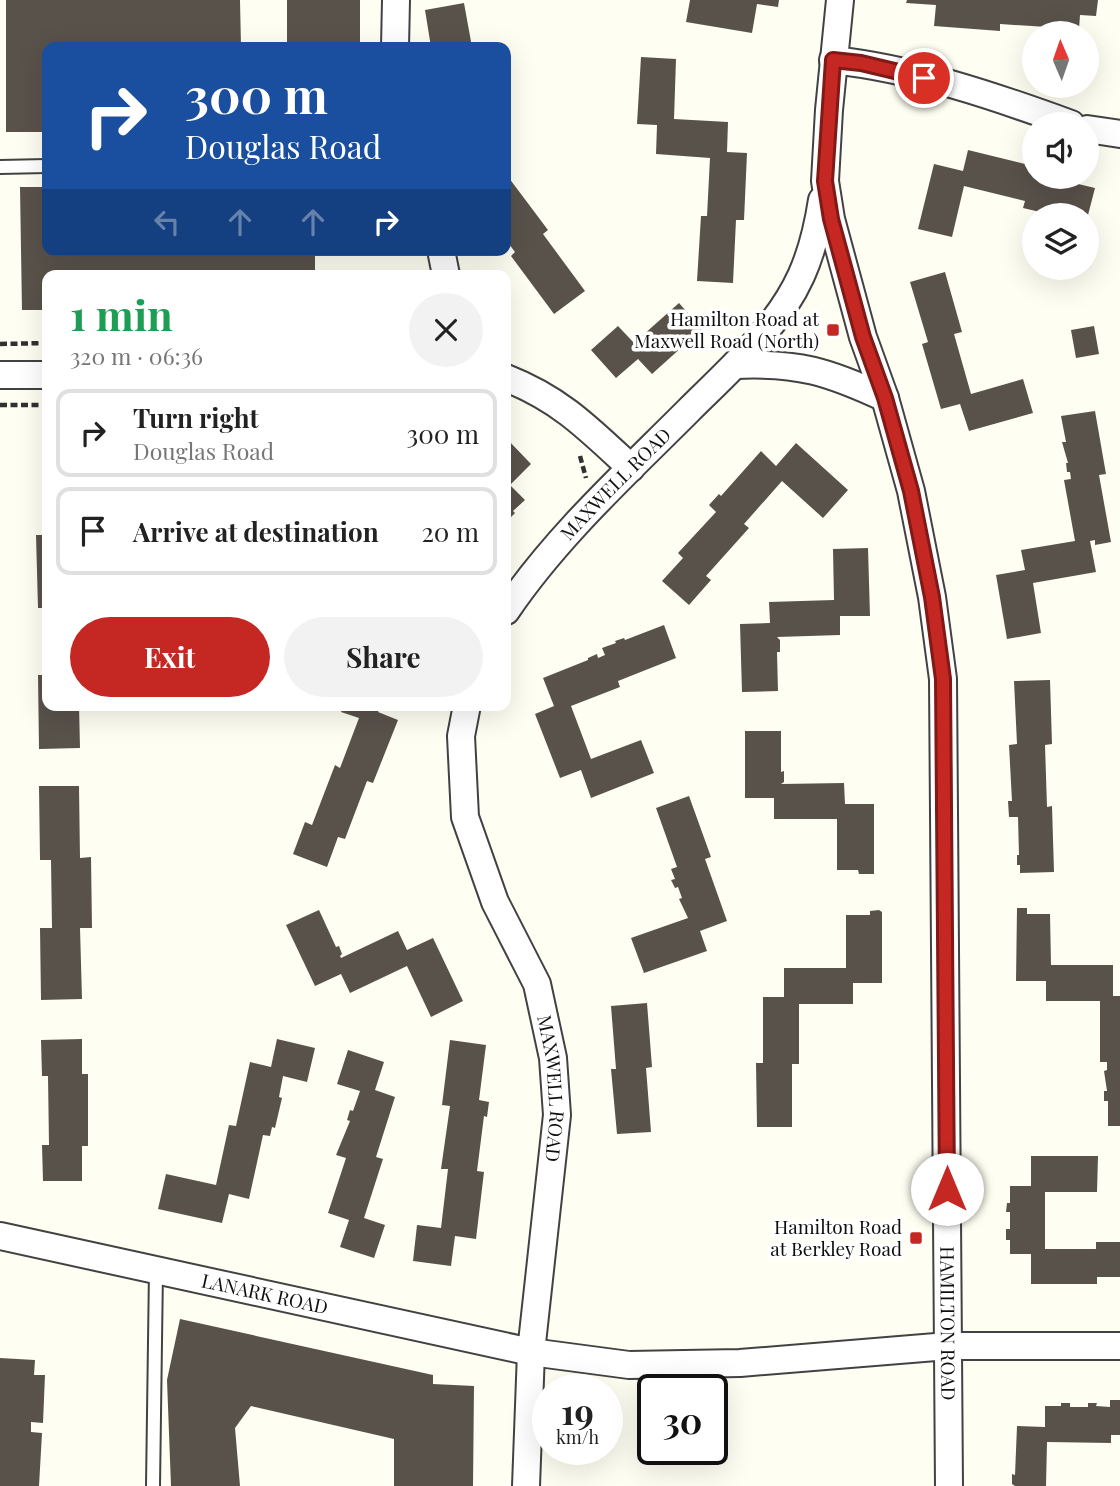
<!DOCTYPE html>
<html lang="en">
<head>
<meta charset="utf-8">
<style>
  :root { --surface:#fff; --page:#f2f2f2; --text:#222; --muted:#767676; --line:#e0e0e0; --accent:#c52822 }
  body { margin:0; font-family:"Playfair Display",serif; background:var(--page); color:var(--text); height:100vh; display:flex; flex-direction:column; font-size:26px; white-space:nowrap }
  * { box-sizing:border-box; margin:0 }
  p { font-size:23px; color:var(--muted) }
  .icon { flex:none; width:38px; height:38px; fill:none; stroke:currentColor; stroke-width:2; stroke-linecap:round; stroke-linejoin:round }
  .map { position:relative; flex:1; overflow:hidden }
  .side { position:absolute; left:42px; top:270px; width:469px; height:441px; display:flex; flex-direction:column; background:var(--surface); border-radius:14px; box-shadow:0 7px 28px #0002 }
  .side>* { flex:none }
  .guide { position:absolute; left:42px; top:42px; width:469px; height:214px; border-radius:14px; box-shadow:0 7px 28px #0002; background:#1a4fa0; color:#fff; overflow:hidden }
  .needle { width:46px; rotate:358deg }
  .tools { position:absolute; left:1022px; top:21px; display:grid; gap:14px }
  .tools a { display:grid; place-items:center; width:77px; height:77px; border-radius:50%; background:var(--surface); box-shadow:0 7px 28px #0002; font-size:35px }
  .speed { position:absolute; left:532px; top:1374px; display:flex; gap:14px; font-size:35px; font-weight:700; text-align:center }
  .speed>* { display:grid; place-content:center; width:91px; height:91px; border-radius:50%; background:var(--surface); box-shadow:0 7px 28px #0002; line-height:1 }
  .speed small { font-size:18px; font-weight:400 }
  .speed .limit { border:4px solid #111; border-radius:10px; background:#fff; color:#111 }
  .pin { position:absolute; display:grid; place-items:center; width:60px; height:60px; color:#fff; margin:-30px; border:4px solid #fff; border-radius:50%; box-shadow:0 2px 7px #0007 }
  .me { position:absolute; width:77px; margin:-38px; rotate:0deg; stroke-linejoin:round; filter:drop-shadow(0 0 5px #0008) }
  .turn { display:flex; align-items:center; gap:24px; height:147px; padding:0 28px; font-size:32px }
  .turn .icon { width:91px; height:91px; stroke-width:2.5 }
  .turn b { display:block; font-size:49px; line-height:60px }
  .lanes { display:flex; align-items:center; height:66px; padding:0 28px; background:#0003; justify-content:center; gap:35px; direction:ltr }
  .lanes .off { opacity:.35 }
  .round { display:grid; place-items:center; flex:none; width:74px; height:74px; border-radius:37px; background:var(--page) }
  .summary { display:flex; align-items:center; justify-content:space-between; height:119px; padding:0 28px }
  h1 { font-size:42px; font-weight:700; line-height:52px; color:#1e9e55 }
  .action { display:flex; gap:14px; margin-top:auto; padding:14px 28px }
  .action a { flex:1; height:80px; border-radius:42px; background:var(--accent); color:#fff; font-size:28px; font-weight:700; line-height:80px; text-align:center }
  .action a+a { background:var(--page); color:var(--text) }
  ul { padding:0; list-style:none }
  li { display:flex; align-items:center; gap:21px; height:88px; margin:0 14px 10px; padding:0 14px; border:4px solid var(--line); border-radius:14px }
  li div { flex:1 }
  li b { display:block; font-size:26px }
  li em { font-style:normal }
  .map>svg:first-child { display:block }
  .building { fill:#59524b }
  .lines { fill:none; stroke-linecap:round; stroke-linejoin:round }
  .service-casing { stroke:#424242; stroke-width:16 }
  .minor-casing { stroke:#424242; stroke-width:30 }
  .path { stroke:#313131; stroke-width:4.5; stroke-dasharray:7 3.5; stroke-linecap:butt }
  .service { stroke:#fff; stroke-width:12 }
  .minor { stroke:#fff; stroke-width:26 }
  .route-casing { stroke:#801a16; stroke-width:18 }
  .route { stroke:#c52822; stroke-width:12 }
  .poi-dot { fill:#c52822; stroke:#fff; stroke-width:2.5 }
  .labels { text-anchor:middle; stroke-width:7; stroke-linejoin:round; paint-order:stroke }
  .poi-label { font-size:19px; fill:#0f0f0f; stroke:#fff; text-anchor:end }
  .street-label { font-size:19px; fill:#0f0f0f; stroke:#fff }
</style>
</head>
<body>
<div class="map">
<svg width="1120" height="1486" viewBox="0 0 1120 1486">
  <rect width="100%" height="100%" fill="#fffef2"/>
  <path class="building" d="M6,0h234l1,47h-194v85h-41z
    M287,0h73v47h-73z
    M690,0h89l-1,7 -21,-3 -5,29 -66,-11z
    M907,0h191l-2,16 -16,-1 -1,14 -79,-5v7l-66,-5 2,-21 -30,-2z
    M464,3l8,44h-41l-6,-37z
    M641,57l35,2 -2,60 54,3 -1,30 20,1 -3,67h-8l-3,63 -36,-2 4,-65h6l3,-58 -54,-4 1,-29 -20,-1z
    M968,150l65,16 -2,7h3v4h15l46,11 -7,27h-35l-30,-7 2,-7 -61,-15 -12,51 -34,-8 16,-65 29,7z
    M506,174l42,56 -5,4 42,57 -31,23 -43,-58 4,-4 -9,-12z
    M20,187h27v63h268v25h-268v35h-25z
    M945,272l17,60 -8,2 17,60 52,-15 10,34 -64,18 -9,-27 -19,5 -19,-65 6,-2 -18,-60z
    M679,303l23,26 -50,45 -14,-15 -22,19 -25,-28 27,-24 16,17z
    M1094,326l5,28 -23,4 -5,-28z
    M1095,411l11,63 -7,1 12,67 -16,3v-5l-5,1 6,31 -63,11 8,50 -34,6 -11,-64 29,-5 -4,-20 54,-9 -11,-61 7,-1 -1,-7h-3l-1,-9h2l-6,-21h4l-5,-26z
    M506,438l25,26 -21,21 15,15 -12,11 2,2 -9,9z
    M796,443l52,47 -25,28 -41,-37 -38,43 5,4 -43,48 5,4 -22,25 -27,-24 21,-23 -5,-5 38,-41 -7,-7 10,-11 2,2 40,-45 15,15z
    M36,535h11v73h-9z
    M868,548l2,68h-30v19l-63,2 3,3v12h-3l1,39 -36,1 -2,-68 30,-1 -1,-21 65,-2 -1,-51z
    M664,625l12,33 -58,23 2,6 -49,19 20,53 50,-19 13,33 -63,25 -10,-28 -21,8 -25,-64 19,-8 -11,-28 45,-18v-2l9,-4 1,4 7,-3 -3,-7 14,-5 -1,-2 9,-3 1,2z
    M38,675h9v30h32l1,43 -41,1z
    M1050,680l2,64 -7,1 2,62 5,-1 2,66 -34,1v-8h-3v-10h2l-1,-38h-9l-1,-16h4l-3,-56 8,-1 -3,-63z
    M344,705h37l-3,7 20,8 -25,63 -6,-2 -22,58 -7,-2 -11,30 -34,-13 12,-32 7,3 23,-60 5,3 19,-50 -18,-6z
    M745,731h36v41l3,-1v11l-3,2 63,-1 1,21h29v70h-15l-1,-4h-21v-51h-63v-21h-29z
    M39,786h40l1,72 11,-1 1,71h-12l2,71 -41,1 -1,-72h12l-1,-68h-11z
    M689,796l22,61 -6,2 22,62 -27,10 7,20 -63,22 -13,-35 57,-20 -9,-19 3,-1 -4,-11 -3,1 -4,-8 4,-1 -4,-10 6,-2 -21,-59z
    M1017,908h10v6h23l1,51h62v31h7v130h-12v-25h-4v-10h3l-3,-20 3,-1v-8h-7v-61h-54v-20h-30z
    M319,910l17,37 3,-1 3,8 -2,2 1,2 57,-27 9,19 26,-12 30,63 -32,16 -24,-51 -57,27 -9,-19 -26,12 -29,-61z
    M879,910l3,2v71h-29v21h-54v60h-7v63h-35l-1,-64h7v-66h21v-29h62v-53h24v-4z
    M647,1003l5,64 -6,1 5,64 -34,2 -6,-65h5l-5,-63z
    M82,1039v35h6v72h-6v35h-39l-1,-36h7l-1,-69h-6l-1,-36z
    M277,1039l38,9 -8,34 -24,-6 -4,21 3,1 -7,30 -3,-1 -2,9 -7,-1 -14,64 -20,-5 -7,29 -64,-14 8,-35 50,11 13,-60 7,1 14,-64 21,5z
    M450,1040l36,5 -7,55 10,2 -2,15 -3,-1 -7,55 7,1 -8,67 -21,-3 -4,30 -38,-5 4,-36 24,3 7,-59h-7l9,-63 -8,-1z
    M348,1050l36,12 -9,28 20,7 -19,60 7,2 -19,59 21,7 -11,33 -34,-11 9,-27 -21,-7 18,-55 -10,-3 14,-34 -3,-1 3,-10 3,1 7,-20 -23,-7z
    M1031,1156h67l-1,36h-52v57h51v-7h24v35h-23v7h-66v-30h-21v-14h-4v-11h4v-17h-4l1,-9h3v-17h21z
    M180,1319l253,56v9l41,2 -1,100h-79v-47l-143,-33 -16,22 5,58h-69l-4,-106z
    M0,1358l35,2 -1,15h11l-2,48 -12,-1v10l11,1 -3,53h-39z
    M1110,1400h10v35h-9v8l-64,-1 -1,44h-31l-3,-2v-10l3,1 2,-49 28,1v-21h16v-3h9v4h18v-4h9l-1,3 14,1z"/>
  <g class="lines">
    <defs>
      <path id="service" d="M0,167l47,-1
        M153,1486l3,-216"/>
      <g id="minor">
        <path id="s1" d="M840,0l-11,110 -4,71 6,38 32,118 22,61 26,93 21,106 11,82 6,807"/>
        <path d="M395,47l1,-47"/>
        <path d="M833,60c82,9 161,36 238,64"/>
        <path d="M1087,129l33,5"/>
        <path d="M441,250l5,25"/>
        <path d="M735,365c63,-3 94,7 150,33"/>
        <path d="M0,375h47"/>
        <path d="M506,378c54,21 83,51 125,90"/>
        <path id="s2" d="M506,611c50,-74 119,-137 182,-200 40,-40 89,-82 113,-135 11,-24 17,-50 21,-76"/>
        <path id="s3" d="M467,705l-6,31 4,81 30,85 42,82 16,74 4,57 -26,237 -5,134"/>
        <path id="s4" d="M0,1236l531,116 98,13 111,-2 208,-17h172"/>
      </g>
    </defs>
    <use href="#service" class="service-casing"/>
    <use href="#minor" class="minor-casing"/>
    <path class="path" d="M0,344l47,-1
      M0,405h47
      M580,456l6,22"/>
    <use href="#service" class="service"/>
    <use href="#minor" class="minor"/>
  </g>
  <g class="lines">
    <defs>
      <path id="route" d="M924,78l-63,-15 -28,-3 -8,121 6,38 32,118 22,61 26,93 21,106 11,82 4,510"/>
    </defs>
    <use href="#route" class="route-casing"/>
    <use href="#route" class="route"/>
  </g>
  <g class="poi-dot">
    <rect x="826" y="323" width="14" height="14" rx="3.5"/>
    <rect x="909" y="1231" width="14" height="14" rx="3.5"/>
  </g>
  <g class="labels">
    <g class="poi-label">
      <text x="819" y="326">Hamilton Road at<tspan x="819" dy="22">Maxwell Road (North)</tspan></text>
      <text x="902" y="1234">Hamilton Road<tspan x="902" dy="22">at Berkley Road</tspan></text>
    </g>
    <g class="street-label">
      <text dy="7" stroke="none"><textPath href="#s2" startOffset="168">MAXWELL ROAD</textPath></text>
      <text dy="7" stroke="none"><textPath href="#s3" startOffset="401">MAXWELL ROAD</textPath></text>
      <text dy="7" stroke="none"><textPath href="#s4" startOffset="271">LANARK ROAD</textPath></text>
      <text dy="7" stroke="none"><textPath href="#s1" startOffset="1339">HAMILTON ROAD</textPath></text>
    </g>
  </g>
</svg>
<div class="tools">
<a><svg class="needle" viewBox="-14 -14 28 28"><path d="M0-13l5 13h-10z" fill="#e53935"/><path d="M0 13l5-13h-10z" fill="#767676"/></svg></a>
<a><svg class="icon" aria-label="sound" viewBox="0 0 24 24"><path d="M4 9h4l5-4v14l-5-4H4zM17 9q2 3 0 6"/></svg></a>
<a><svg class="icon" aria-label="layers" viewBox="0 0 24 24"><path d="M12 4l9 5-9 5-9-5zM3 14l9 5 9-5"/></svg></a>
</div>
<div class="speed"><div>19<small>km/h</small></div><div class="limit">30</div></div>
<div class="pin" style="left:924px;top:78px;background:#d93025"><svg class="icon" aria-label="arrive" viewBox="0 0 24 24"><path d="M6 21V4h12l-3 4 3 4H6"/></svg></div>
<svg class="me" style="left:947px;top:1189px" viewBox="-20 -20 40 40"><circle r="19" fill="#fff"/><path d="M0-13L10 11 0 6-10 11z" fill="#c52822"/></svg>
<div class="guide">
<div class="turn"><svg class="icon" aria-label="right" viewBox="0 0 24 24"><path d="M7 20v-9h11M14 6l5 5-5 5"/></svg><div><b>300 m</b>Douglas Road</div></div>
<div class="lanes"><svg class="icon off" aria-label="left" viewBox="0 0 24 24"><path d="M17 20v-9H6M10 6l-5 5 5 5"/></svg><svg class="icon off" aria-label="ahead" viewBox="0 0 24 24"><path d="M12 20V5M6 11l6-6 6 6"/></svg><svg class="icon off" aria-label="ahead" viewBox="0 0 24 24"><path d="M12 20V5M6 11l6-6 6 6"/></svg><svg class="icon" aria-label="right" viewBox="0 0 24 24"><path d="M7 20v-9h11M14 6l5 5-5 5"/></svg></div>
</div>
<section class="side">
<div class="summary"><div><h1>1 min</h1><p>320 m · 06:36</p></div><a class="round"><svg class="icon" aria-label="close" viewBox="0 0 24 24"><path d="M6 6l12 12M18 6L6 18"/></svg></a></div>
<ul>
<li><svg class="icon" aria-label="right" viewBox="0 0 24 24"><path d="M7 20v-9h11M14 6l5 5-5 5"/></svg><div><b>Turn right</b><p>Douglas Road</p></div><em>300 m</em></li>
<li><svg class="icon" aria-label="arrive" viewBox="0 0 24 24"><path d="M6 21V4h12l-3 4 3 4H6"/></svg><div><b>Arrive at destination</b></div><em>20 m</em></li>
</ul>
<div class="action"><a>Exit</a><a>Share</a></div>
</section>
</div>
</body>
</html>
